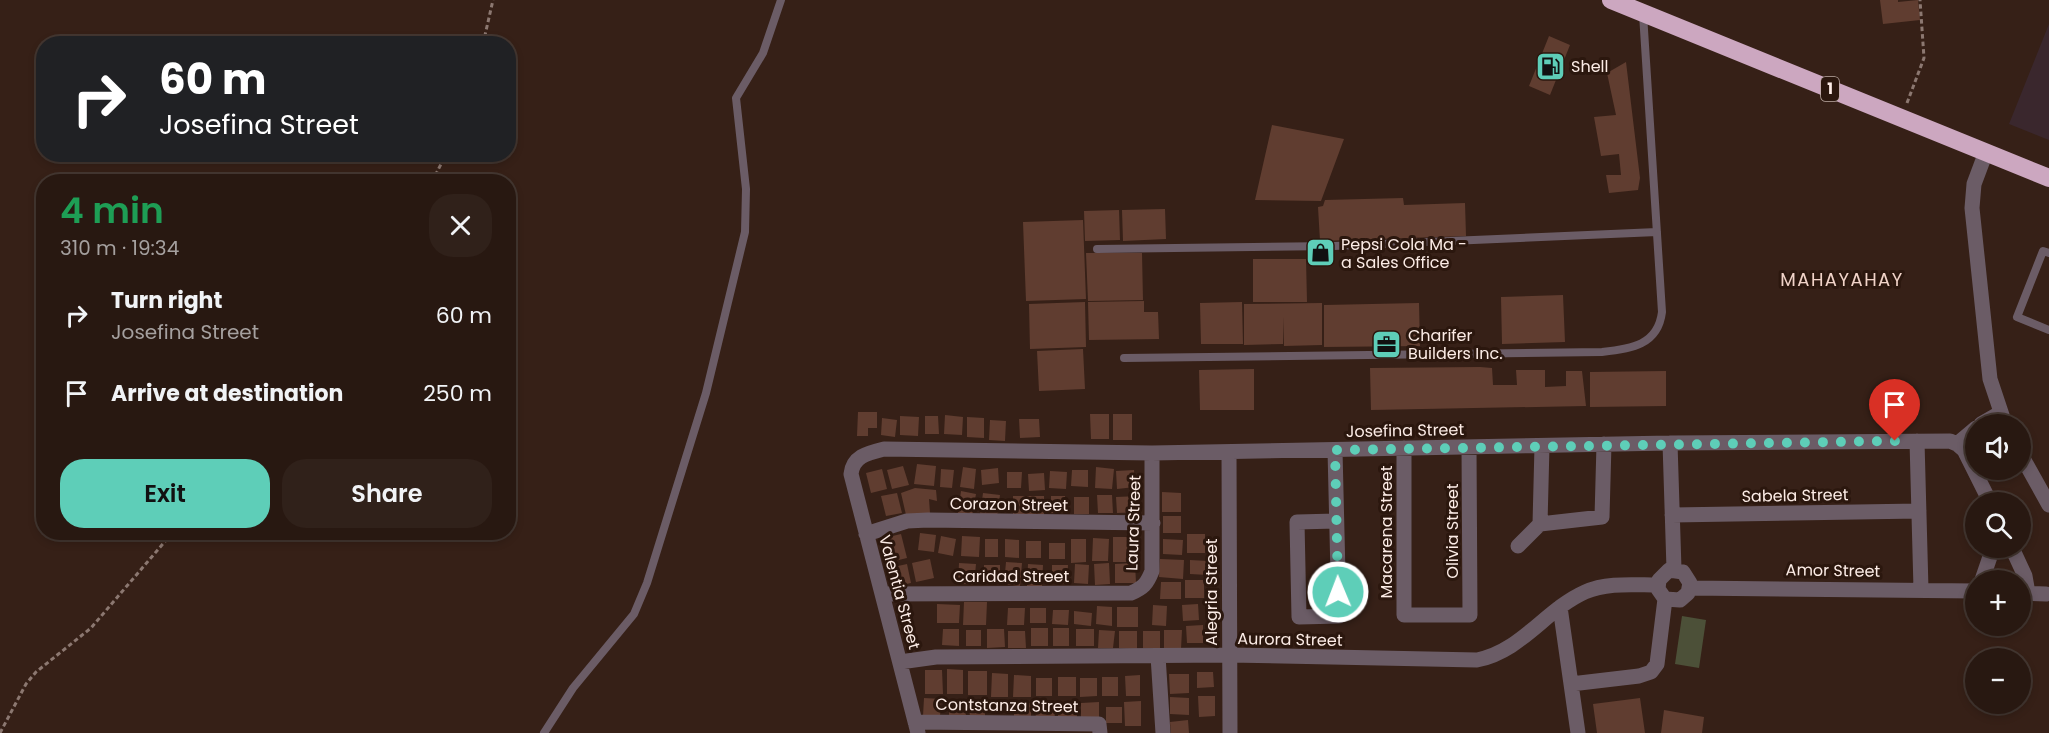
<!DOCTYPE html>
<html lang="en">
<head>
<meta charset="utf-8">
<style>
  :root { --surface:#281811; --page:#30211a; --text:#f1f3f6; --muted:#a5a09f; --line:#443731; --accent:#5eceb8 }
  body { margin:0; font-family:Poppins,sans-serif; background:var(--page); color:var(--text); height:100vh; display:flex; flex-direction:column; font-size:22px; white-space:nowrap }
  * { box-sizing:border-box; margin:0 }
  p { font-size:20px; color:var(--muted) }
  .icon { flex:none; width:33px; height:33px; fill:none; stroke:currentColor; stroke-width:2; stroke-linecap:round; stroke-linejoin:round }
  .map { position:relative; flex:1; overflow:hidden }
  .sheet { position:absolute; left:36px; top:174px; width:480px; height:366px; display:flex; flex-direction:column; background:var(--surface); border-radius:24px; box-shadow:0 3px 9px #0003,0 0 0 2px var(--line) }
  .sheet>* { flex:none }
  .hud { position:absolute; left:36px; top:36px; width:480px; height:126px; border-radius:24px; box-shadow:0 3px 9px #0003,0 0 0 2px var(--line); background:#202124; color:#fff; overflow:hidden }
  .buttons { position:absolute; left:1965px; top:414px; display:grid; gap:12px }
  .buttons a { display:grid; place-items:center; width:66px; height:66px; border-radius:50%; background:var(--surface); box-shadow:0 3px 9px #0003,0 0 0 2px var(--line); font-size:30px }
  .pin { position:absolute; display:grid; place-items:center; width:51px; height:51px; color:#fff; margin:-62px -26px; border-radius:50% 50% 50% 0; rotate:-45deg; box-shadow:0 0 6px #0007 }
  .pin .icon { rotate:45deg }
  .me { position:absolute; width:66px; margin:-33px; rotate:359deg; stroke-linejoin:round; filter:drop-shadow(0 0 4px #0008) }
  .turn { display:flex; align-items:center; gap:21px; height:126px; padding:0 24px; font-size:27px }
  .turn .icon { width:78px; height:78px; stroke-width:2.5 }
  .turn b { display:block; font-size:42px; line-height:51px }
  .round { display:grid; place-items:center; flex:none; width:63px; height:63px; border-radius:24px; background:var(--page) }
  .headline { display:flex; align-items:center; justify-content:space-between; height:102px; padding:0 24px }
  h1 { font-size:36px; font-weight:600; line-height:45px; color:#1e9e55 }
  .action { display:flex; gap:12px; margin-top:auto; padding:12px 24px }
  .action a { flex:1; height:69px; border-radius:24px; background:var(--accent); color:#111; font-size:24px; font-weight:600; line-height:69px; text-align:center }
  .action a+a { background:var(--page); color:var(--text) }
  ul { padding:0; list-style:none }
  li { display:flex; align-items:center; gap:18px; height:78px; padding:0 24px }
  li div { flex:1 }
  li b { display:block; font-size:22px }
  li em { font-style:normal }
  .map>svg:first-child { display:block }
  .commercial { fill:#3a272d }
  .green { fill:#4c5038 }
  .building { fill:#603d30 }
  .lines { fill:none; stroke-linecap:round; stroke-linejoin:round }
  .path { stroke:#8c7871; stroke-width:3; stroke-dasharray:4.5 3; stroke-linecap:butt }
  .lane { stroke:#6b5c66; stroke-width:8 }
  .street { stroke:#6b5c66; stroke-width:15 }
  .highway { stroke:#cca7c0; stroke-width:18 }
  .route { stroke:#5eceb8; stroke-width:10; stroke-dasharray:0 18 }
  .labels { text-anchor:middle; stroke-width:6; stroke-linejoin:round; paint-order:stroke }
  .shield { fill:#2b170e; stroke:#bdaca5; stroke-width:1.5 }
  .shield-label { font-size:15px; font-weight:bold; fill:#fcece6 }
  .poi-label { font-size:16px; fill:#fcece6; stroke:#2b170e; text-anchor:start }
  .street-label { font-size:16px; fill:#fcece6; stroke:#2b170e }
  .neighbourhood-label { font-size:18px; letter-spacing:1.5px; fill:#f1d3c8; stroke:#2b170e }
</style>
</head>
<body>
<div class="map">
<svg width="2049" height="733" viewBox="0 0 2049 733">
  <rect width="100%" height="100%" fill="#362017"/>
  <path class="commercial" d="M2049,24v116l-40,-16z"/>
  <path class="green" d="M1682,616l24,4 -7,48 -24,-4z"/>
  <path class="building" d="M1880,0h18v2l20,-2 2,20 -37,4z
    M1549,36l21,9 -20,50 -21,-9z
    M1626,62l14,116 -2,12 -29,3 -3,-18h15l-2,-21 -18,2 -7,-39 22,-2 -9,-42z
    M1272,125l72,14 -23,62 -66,-1z
    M1403,198l1,7 61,-2 1,33 -146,5 -2,-34 5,-1 2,-6z
    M1165,209l1,30 -43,2 -1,-31z
    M1119,210l1,30 -35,1 -1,-30z
    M1083,220l3,79 -60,2 -3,-79z
    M1086,253h56l1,47 -55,1z
    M1253,259h53l1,43h-54z
    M1563,295l2,47 -63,2 -1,-47z
    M1144,301v11h14l1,27 -70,1 -1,-38z
    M1085,302l1,45 -56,2 -1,-45z
    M1242,302l1,42h-42l-1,-41z
    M1322,303v42l-38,1 -1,-29v27l-39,1v-41z
    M1419,303l1,43 -96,1v-42z
    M1083,349l2,40 -46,2 -2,-40z
    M1480,367l12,1 1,17h24l-1,-15h29v17l21,-1v-15h16l4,35 -215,4 -1,-42z
    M1254,369v41h-54l-1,-40z
    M1666,371v35l-76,1v-35z
    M858,412h19v16h-9v8h-11z
    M1090,414h19v25h-18z
    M1113,414h19v26h-19z
    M945,415l18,2 -1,18 -18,-1z
    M900,416l19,1 -1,19 -18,-1z
    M925,416h13l1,18h-14z
    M967,417l17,1v20l-17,-1z
    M882,418l15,2 -2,17 -14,-2z
    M1019,419h20l1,18 -20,1z
    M990,420l16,1 -1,20 -16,-1z
    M917,464l19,2 -2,20 -20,-2z
    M903,466l6,19 -17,4 -5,-19z
    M963,467l13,2 -2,20 -14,-2z
    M1096,467l18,2 -2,20 -17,-1z
    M998,468l1,15 -17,2 -1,-15z
    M882,469l5,20 -16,4 -5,-20z
    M941,469l13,1 -2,18 -12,-1z
    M1072,470h16v17l-17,-1z
    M1134,470l1,17 -18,2 -1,-18z
    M1050,471l17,1 -1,17 -17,-1z
    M1007,472h15l-1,16h-14z
    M1044,473l1,17 -16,1 -1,-17z
    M915,488l21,2 1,11 -8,-2 1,14 -24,2 -5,-22z
    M961,491l15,3 -4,22 -14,-3z
    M1162,492l19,1v19h-19z
    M897,493l5,20 -16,3 -5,-20z
    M983,493l17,2 -3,22 -17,-2z
    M1097,495h15l1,18h-15z
    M1013,496h31v21h-31z
    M1051,496h14v17h-14z
    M1139,496l1,16 -23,1 -1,-16z
    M1074,497h15v17h-15z
    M1163,516h18v17h-18z
    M920,533l16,2 -2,17 -16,-2z
    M901,534l6,24 -21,5 -6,-24z
    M1187,534h18v19h-18z
    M941,536l15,3 -3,17 -15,-3z
    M962,536l18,1 -1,20 -18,-1z
    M1113,537h22v25h-22z
    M1093,538l16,1 -1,22h-16z
    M985,539h13v18h-13z
    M1005,539l14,1v18l-14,-1z
    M1071,539h15v23l-15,1z
    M1163,539l20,1 -1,15 -19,-1z
    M1026,541h15v17h-15z
    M1049,543h16v16h-16z
    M930,559l4,19 -18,4 -4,-19z
    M1160,559l24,1 -1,19 -24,-2z
    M1190,560l18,1v14l-18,-1z
    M1006,562l16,1 -2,23 -16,-2z
    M959,563l17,1 -2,21 -16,-2z
    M1109,563l1,21 -15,1 -1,-21z
    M1135,563l1,20h-21v-19z
    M907,564l4,19 -19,4 -3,-19z
    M1028,564l15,1 -1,21h-15z
    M1075,564l14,1 -1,19 -14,-1z
    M984,565h16v18l-16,-1z
    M1052,565h16l-1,19 -15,-1z
    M1185,580h19v18h-19z
    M1161,582h20v17h-21z
    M964,602h23l-1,23h-23z
    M937,604l23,1 -1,18h-22z
    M1198,604l1,16 -16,1 -1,-16z
    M1153,605l14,1 -1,20 -14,-1z
    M1097,606l15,1v19l-16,-2z
    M1117,607h21v20h-21z
    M1008,608h17l-1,17h-17z
    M1030,608h16v15h-16z
    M1053,610h16l-1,15 -16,-1z
    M1074,611l18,2 -1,13 -17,-2z
    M1203,625v18h-16l-1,-17z
    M1031,628h17v18h-17z
    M1053,628h16v18h-16z
    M943,629h16v17l-17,-1z
    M987,629h17l1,18 -18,1z
    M1076,629h18v17h-18z
    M966,630h15v16h-15z
    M1099,630l16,1 -2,17h-15z
    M1164,630h18l-1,19 -17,-1z
    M1008,631h17l1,17h-18z
    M1119,631h18v18l-18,-1z
    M1143,631h17v17h-17z
    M947,669l16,1v24h-16z
    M925,670h17l1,24h-18z
    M968,671h19v24h-19z
    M1197,672h16l1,15 -17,1z
    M992,673l16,1v23h-17z
    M1169,674h20v19l-19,1z
    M1014,675l17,1v21h-18z
    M1140,675v21h-14l-1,-20z
    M1058,677h18v19h-18z
    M1102,677h16v19h-16z
    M1036,678h16v18h-16z
    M1080,678h17v18l-17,1z
    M1198,696h17v20l-16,1z
    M1170,697l19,1v17l-19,-1z
    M924,698l17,1 -1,18 -17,-1z
    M1640,698l5,35h-48l-4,-29z
    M949,700h16l1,18h-17z
    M969,701h16v18h-15z
    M1141,701v25h-16l-1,-24z
    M1035,702h19l1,18 -19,1z
    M1058,702h19v18h-19z
    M1099,702v19l-18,1v-19z
    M1014,703h17v18h-17z
    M1106,707h16v16h-16z
    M1664,710l40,7 -2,16h-41z
    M1188,720l1,13h-18l-1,-11z"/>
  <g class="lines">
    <path class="path" d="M483,44l10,-44
      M1907,103l17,-45 -4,-58
      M432,182l14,-28
      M0,733l26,-49 10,-12 55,-44 82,-96"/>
    <path class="lane" d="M1097,249l237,-3 323,-14
      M2049,253l-6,-2 -26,66 32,13
      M1124,358l478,-6c29,-3 56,-7 60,-40l-19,-298
      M544,733l29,-45 61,-74 13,-31 59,-190 39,-161 1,-43 -10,-91 27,-45 18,-53"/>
    <path class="street" d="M1986,152l-12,32 -2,24 18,171 15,45
      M1981,424l19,-11
      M1917,441l4,148
      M1670,443l4,126
      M1957,444l19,-16
      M1404,448v167h66l-1,-168
      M1335,450l4,166 -40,1 -2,-95 39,-1
      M1229,452l1,281
      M2020,453l29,52
      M1672,515l247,-4
      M1540,524l2,-78
      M866,534l41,-13 21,-1 225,3
      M1518,546l22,-22 62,-7 2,-73
      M2012,548l13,28 3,17
      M1982,580l11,-32
      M1690,588l286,3
      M2020,593l26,1
      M882,594l249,-1c12,-5 16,-9 21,-22v-118
      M1560,607l18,126
      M1158,656l5,77
      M900,662l36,-5 293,-2 248,5c45,-9 68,-50 108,-68 22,-10 49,-7 73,-7
      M1571,684l68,-8 12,-4 6,-8 8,-65 -7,-10 1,-9 10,-10 14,2 7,11 -2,10 -8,7 -15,-1
      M915,722l184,2 1,9
      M918,733l-67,-259c2,-18 17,-21 33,-25l268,4 518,-10 280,-2 7,3 7,6 26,52"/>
    <path class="highway" d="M1611,0l438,178"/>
  </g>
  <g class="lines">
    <path class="route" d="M1338,592l-3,-142 560,-9"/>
  </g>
  <defs>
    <symbol id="fuel-square" viewBox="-11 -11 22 22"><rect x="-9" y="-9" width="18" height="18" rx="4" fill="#5eceb8" stroke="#2b170e"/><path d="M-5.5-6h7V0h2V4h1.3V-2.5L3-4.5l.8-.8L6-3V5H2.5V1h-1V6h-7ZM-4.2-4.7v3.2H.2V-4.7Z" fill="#111"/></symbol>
    <symbol id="shop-square" viewBox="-11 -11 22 22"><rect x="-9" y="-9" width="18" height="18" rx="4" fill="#5eceb8" stroke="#2b170e"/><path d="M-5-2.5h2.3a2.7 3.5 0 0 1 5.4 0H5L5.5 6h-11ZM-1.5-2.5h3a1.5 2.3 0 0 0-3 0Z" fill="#111"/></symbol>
    <symbol id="office-square" viewBox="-11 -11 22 22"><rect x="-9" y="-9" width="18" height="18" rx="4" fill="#5eceb8" stroke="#2b170e"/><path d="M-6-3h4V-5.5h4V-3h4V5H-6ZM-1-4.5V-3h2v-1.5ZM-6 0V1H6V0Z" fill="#111"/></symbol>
  </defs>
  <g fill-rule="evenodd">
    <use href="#fuel-square" x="1534" y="50" width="33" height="33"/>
    <use href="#shop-square" x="1304" y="236" width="33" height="33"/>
    <use href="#office-square" x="1370" y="328" width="33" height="33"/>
  </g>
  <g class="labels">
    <rect class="shield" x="1821" y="77" width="18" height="24" rx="4.5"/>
    <g class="shield-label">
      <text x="1830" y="94">1</text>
    </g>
    <g class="poi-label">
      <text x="1571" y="72">Shell</text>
      <text x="1341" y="250">Pepsi Cola Ma -<tspan x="1341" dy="18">a Sales Office</tspan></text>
      <text x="1408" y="341">Charifer<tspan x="1408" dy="18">Builders Inc.</tspan></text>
    </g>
    <g class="street-label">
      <text transform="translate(1405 430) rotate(-1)" y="6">Josefina Street</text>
      <text transform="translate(1795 495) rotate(-1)" y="6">Sabela Street</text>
      <text transform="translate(1009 504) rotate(1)" y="6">Corazon Street</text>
      <text transform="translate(1133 523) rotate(-88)" y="6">Laura Street</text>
      <text transform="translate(1452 531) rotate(-90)" y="6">Olivia Street</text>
      <text transform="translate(1386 532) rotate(-90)" y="6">Macarena Street</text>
      <text transform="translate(1833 570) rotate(1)" y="6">Amor Street</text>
      <text x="1011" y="582">Caridad Street</text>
      <text transform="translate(900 592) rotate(75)" y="6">Valentia Street</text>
      <text transform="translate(1211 592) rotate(-90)" y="6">Alegria Street</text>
      <text transform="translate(1290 639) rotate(1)" y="6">Aurora Street</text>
      <text transform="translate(1007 705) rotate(1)" y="6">Contstanza Street</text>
    </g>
    <g class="neighbourhood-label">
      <text x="1842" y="286">MAHAYAHAY</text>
    </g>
  </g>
</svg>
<div class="buttons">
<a><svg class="icon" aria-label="sound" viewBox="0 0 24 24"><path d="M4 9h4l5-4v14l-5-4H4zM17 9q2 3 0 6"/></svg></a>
<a><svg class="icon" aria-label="search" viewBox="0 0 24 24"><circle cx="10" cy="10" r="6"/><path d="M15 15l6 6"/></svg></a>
<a>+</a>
<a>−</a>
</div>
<div class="pin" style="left:1895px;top:441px;background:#d93025"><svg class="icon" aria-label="arrive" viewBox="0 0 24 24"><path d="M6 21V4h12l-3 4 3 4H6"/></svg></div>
<svg class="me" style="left:1338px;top:592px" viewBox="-20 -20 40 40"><circle r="17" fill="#5eceb8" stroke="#fff" stroke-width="3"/><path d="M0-11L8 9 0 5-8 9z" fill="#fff"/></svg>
<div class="hud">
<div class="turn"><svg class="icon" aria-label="right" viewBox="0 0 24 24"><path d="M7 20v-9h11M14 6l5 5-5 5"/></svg><div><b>60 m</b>Josefina Street</div></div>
</div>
<section class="sheet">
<div class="headline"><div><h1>4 min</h1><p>310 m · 19:34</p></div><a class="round"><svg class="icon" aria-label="close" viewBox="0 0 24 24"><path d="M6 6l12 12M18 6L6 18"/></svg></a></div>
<ul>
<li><svg class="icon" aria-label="right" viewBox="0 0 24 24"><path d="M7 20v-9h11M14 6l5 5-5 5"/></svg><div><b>Turn right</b><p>Josefina Street</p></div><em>60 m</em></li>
<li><svg class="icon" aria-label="arrive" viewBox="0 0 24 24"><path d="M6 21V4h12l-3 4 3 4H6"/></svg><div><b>Arrive at destination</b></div><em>250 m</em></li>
</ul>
<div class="action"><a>Exit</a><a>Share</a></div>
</section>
</div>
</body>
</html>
